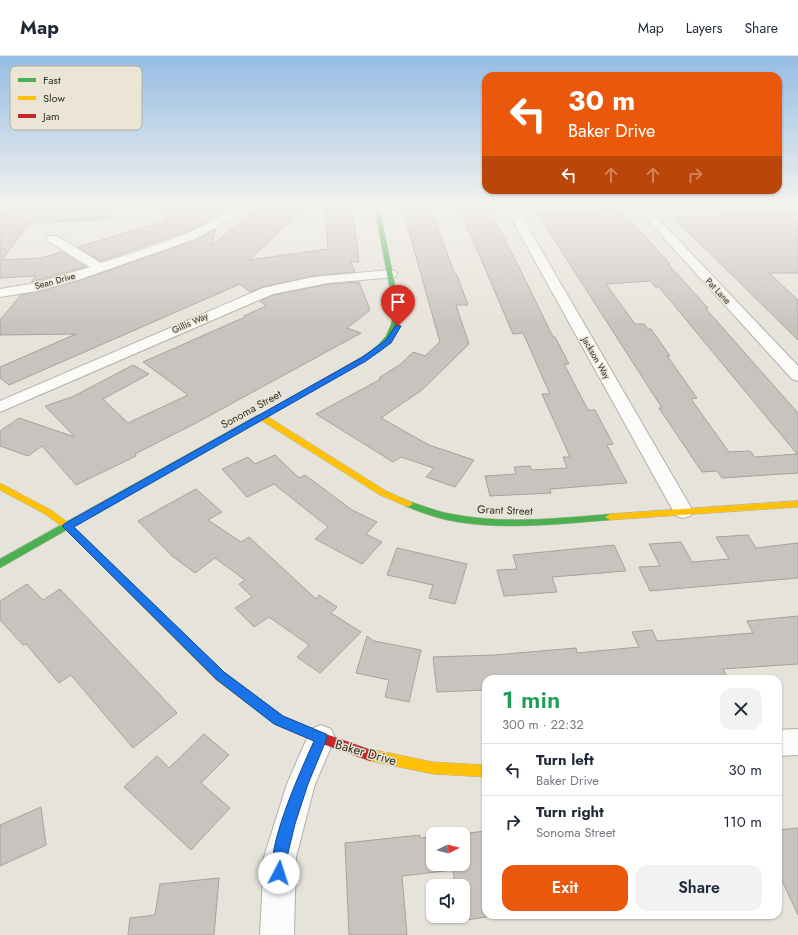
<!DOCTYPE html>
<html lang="en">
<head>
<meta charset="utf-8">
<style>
  :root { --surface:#fff; --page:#f2f2f3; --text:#1f2937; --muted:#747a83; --line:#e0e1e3; --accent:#ea580c }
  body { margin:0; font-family:Jost,sans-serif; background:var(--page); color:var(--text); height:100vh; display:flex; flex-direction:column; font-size:15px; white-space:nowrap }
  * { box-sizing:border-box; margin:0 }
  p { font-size:13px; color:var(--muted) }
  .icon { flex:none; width:22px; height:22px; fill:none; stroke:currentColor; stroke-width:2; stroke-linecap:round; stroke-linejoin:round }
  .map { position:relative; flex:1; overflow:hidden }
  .sheet { position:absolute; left:482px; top:619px; width:300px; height:244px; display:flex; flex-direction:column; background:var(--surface); border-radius:12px; box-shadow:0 1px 3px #0004 }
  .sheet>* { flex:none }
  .guide { position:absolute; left:482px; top:16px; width:300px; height:122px; border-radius:12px; box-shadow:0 1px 3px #0004; background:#ea580c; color:#fff; overflow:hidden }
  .needle { width:26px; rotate:84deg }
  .buttons { position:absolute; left:426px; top:771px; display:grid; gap:8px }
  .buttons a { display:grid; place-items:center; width:44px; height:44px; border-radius:8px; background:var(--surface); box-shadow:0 1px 3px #0004; font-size:20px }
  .pin { position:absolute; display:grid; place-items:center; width:34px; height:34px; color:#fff; margin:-41px -17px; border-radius:50% 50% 50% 0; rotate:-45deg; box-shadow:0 0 4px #0007 }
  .pin .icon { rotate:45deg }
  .me { position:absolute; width:44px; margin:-22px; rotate:5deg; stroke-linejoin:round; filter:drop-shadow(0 0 3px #0008) }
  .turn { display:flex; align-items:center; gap:14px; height:84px; padding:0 20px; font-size:18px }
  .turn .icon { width:52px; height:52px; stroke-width:2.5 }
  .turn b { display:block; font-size:28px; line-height:34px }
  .lanes { display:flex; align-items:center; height:38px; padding:0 20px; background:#0003; justify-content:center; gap:20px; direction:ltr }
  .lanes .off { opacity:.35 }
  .round { display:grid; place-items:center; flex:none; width:42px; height:42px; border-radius:12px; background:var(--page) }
  .summary { display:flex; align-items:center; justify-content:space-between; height:68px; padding:0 20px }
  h1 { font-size:24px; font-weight:600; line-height:30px; color:#1e9e55 }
  .action { display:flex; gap:8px; margin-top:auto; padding:8px 20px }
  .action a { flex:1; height:46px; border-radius:12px; background:var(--accent); color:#fff; font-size:16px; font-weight:600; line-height:46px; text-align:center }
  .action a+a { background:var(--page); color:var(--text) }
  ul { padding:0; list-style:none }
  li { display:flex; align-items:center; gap:12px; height:52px; padding:0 20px; border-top:1px solid var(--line) }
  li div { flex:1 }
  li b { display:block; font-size:15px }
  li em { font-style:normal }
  header { display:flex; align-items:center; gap:24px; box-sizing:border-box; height:56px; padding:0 20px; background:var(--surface); border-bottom:1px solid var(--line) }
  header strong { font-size:19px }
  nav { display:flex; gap:22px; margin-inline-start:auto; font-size:14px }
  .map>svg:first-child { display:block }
  .building { fill:#c8c3be; stroke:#a6a29c; fill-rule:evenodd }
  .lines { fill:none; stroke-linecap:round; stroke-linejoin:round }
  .street-casing { stroke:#b2b0a9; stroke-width:2 }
  .fast-casing { stroke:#b2b0a9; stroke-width:1 }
  .slow-casing { stroke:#b2b0a9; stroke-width:1 }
  .jam-casing { stroke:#b2b0a9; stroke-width:1 }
  .street { fill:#fbfbf9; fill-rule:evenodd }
  .fast { fill:#4caf50; fill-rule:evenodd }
  .slow { fill:#ffc107; fill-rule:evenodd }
  .jam { fill:#c62828; fill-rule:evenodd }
  .route { fill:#1a73e8; stroke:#114b97 }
  .labels { text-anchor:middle; stroke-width:3; stroke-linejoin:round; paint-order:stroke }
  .far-street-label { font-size:9px; fill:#302e28; stroke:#ebe5d5 }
  .street-label { font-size:11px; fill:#302e28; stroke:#ebe5d5 }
  .near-street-label { font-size:13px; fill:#302e28; stroke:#ebe5d5 }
  .key { fill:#ebe5d5; stroke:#b3aea1; stroke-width:1 }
  .key-label { font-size:11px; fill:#302e28 }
</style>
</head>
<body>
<header>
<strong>Map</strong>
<nav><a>Map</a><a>Layers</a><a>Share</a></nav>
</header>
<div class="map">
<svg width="798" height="879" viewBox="0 0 798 879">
  <rect width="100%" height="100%" fill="#e6e3da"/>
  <path class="building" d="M0,149h113v14l-84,4 -27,37 39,-2 21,-6 24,15 -55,15 5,-6 -36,2z
    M162,149h60l-2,9 -29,16 -90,31 -23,-14 87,-26z
    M255,149h53l-59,55 79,-11 -4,-44h28l7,57h-8l4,10 -42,4 -50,11 -13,5 -10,-8 -231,101 -9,-7v-11l76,-33 -76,1v-15l21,-25 57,-14 118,-41 20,-11 -4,16 43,-34z
    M458,149h29l32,62 34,70h2l14,27h-5l24,46h7l18,34 -6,1 20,38 -77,6 1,4 -61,3 -5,-20 31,-2 -2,-7 16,-1 2,4 35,-2 -4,-11h7l-28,-63h8l-27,-61 -10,1z
    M593,149h24l53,59h-2l40,44 -2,1 92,104v60l-76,5 -5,-7 -15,1 -43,-64h3l-125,-195 61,-3zM651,225l4,6h4l138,167 -42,3 -5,-6 -21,1 -38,-53 6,-1 -30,-42h3l-19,-27h-3l-4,-5h-9l-29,-40z
    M430,150l25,69h2l11,30h-12l13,39 -47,46 -41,28 48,27 45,15 -19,27 -29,-10 8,-9 -33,-11 -8,5 -77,-48 65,-35 -2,-1 23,-15 11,-11 12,4 15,-14 -38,-135z
    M798,156v61h-29l29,27v40l-124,-122z
    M359,226l11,28 -23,18 14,5 -165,90 -61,31 1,2 -60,29 -34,-39 -14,10 -28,-10v-15l19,-13 56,19 -30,-31 27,-9 61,-32 16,9 -46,25 25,24 60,-28 -45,-33 102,-45 -1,-1 22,-10 -6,-5 13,-6 55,-11z
    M275,399l24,23 6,-3 47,35 25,12 -11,12 16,8 -20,22 -47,-25 13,-12 -54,-43 -27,13 -25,-28 26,-12 7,7z
    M196,433l26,23 -14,8 33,22 8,-5 67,62 3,-4 18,12 -6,6 30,19 -41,41 -23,-16 12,-12 -40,-28 -15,10 -19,-19 17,-11 -13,-13 6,-4 -30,-22 -20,15 -23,-17 -34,-35z
    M748,479l8,13 42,-5v35l-148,13 -11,-24 21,-1 -11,-22 32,-2 11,20 37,-3 -13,-22z
    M614,489l12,26 -74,6 5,15 -53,4 -7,-26 20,-1 -4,-14z
    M397,492l70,16 -12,40 -26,-6 4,-13 -46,-10z
    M27,528l16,16 17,-11 117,124 -44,35 -62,-73 -12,8 -33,-39 -3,1 -23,-25v-19z
    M798,560v48l-75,5 5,10h-93l-1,-2 -23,2h-125v11l-49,2 -4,-35 61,-2 82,-7 1,5 62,-6 -7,-15 20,-2 5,11 96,-8 -6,-12z
    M367,580l7,5 47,9 -12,52 -24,-5 4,-17 -33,-7z
    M204,678l25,21 -28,28 29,25 -39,42 -67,-63 33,-31 12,12z
    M41,751l5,38 -46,21v-41z
    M798,772v87l-20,-43v-42z
    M486,775v86l-26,4v-5h3v-30h-8l-2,-16 -51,6 5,59h-58l-4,-92 75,-8v3l13,-1v27h30v-30h-3z
    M219,822l-5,57h-86l2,-17 25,-3 5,-31z"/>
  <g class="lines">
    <defs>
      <path id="street" d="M231,149h11l-5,10 -42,24 -117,41 -41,11 -37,6v-8l36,-6 54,-16 -41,-25 -2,-3 2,-3h8l44,27c27,-9 118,-35 130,-58z
        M504,149h11l178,306 -3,5 -7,2 -7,-2z
        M634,149h70l-5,3 -48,3 147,155v15l-6,-2z
        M390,214l5,1 2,3 -2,3 -67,6 -55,11 -273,118v-11l263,-113 50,-11z
        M321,669l10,4 4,9 -20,46 -19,73 -2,78h-34l4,-78 23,-73 24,-55z
        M798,673v26l-20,1v-26z"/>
      <path id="fast" d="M374,149h5l21,106c-1,19 -12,40 -31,46l-2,-1v-2l11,-9 8,-9 5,-11 3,-14z
        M258,359h3l4,2 -265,151v-9z
        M408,445c17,5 32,12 50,14 50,9 101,3 152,-1l5,3 -5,3c-51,4 -102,10 -153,2 -18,-3 -35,-9 -52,-16l-2,-2 2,-2z"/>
      <path id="slow" d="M259,359h6l121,76 25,11 2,2 -5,3 -28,-12 -121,-76 -1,-2z
        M0,427l51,27 19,14 154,148 23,17 2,4 -2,4 -4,1 -4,-1 -23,-17 -152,-152 -19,-14 -45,-24z
        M798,445v6l-188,13 -5,-3 5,-3z
        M370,693l63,13 53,3v12l-53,-3 -63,-13 -4,-2 -2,-4 2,-4z"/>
      <path id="jam" d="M369,297l2,1v2l-107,63h-3l-4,-2z
        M243,632l4,1 36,27 40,17 51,18 2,4 -2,4 -4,2 -53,-19 -42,-18 -36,-27 -2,-4 2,-4z"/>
    </defs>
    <use href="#street" class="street-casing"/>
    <use href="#fast" class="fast-casing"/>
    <use href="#slow" class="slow-casing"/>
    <use href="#jam" class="jam-casing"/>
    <use href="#street" class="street"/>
    <use href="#fast" class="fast"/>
    <use href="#slow" class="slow"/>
    <use href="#jam" class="jam"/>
  </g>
  <linearGradient id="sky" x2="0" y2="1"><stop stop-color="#96bde4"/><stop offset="0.55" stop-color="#f4f2ee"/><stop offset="1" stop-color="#f4f2ee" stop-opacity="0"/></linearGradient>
  <rect width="798" height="272" fill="url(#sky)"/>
  <path class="route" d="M396,269l5,1 -10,17 -25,18 -292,166 150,145 59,44 43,18 1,4 -19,46 -13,40 -8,33 -1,16 -2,5 -5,2 -5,-2c-11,-26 28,-110 40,-137l-40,-17 -58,-45 -154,-153 2,-2 297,-166 25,-18z"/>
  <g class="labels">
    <g class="far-street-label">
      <text transform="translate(55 225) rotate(-15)" y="3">Sean Drive</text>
      <text transform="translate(718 235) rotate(47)" y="3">Pat Lane</text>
      <text transform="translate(190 267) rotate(-24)" y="3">Gillis Way</text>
      <text transform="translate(596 302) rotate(60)" y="3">Jackson Way</text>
    </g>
    <g class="street-label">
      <text transform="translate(251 353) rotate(-29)" y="4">Sonoma Street</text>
      <text transform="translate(505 454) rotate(2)" y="4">Grant Street</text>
    </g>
    <g class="near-street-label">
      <text transform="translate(366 696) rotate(16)" y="5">Baker Drive</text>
    </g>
  </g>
  <rect x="10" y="10" width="132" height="64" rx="6" class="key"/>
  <rect x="18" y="22" width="18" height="4" fill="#4caf50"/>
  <rect x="18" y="40" width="18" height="4" fill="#ffc107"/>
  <rect x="18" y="58" width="18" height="4" fill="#c62828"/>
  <g class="key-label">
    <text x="43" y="28">Fast</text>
    <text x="43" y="46">Slow</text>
    <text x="43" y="64">Jam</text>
  </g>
</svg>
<div class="buttons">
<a><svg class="needle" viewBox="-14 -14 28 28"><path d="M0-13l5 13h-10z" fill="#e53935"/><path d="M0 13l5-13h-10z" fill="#747a83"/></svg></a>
<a><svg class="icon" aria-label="sound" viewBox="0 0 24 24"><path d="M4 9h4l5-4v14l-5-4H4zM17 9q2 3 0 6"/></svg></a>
</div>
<div class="pin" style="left:398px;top:270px;background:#d93025"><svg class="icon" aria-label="arrive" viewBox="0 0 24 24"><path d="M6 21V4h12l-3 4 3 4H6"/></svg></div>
<svg class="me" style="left:279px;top:817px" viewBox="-20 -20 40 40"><circle r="19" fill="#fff"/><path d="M0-13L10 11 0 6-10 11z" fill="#1a73e8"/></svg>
<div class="guide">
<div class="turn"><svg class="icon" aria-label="left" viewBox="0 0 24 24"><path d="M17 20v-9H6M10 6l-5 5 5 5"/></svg><div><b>30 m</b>Baker Drive</div></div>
<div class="lanes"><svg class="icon" aria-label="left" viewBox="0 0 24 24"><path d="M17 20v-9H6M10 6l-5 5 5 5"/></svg><svg class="icon off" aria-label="ahead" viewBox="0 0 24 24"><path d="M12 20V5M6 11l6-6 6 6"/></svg><svg class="icon off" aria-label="ahead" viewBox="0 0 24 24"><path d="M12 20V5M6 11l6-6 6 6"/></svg><svg class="icon off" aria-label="right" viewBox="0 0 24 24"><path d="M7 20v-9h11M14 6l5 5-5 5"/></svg></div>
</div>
<section class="sheet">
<div class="summary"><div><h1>1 min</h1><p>300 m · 22:32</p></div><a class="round"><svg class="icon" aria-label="close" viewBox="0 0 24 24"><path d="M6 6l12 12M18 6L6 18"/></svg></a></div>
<ul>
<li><svg class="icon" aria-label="left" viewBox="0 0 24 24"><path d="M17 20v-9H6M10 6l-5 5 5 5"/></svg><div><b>Turn left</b><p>Baker Drive</p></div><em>30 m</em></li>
<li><svg class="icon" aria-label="right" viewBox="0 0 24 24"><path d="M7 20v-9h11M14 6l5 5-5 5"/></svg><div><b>Turn right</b><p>Sonoma Street</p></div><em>110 m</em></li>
</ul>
<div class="action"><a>Exit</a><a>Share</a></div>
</section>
</div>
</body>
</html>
